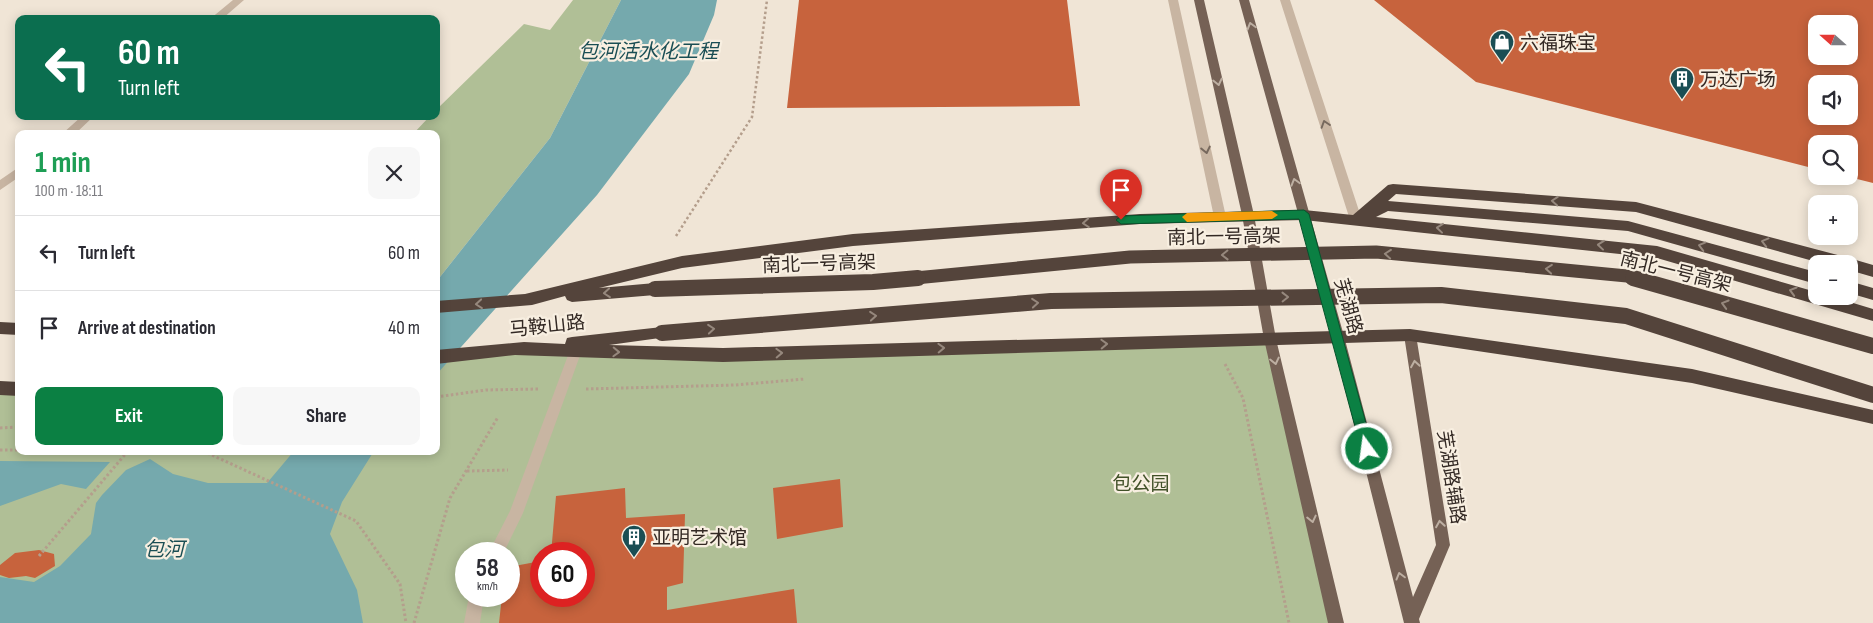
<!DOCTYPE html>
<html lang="en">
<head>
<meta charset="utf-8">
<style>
  :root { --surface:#fff; --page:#f7f7f7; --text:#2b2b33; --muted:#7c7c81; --line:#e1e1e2; --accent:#0b8043 }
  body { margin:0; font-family:"Sofia Sans Condensed","Noto Sans SC",sans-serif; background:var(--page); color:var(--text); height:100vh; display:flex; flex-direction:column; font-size:19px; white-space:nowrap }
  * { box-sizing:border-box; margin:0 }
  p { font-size:16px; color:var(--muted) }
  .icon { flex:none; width:28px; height:28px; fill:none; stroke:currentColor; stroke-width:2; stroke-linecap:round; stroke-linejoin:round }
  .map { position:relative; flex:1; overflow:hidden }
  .drawer { position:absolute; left:15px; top:130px; width:425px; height:325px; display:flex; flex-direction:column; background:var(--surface); border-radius:10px; box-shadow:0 2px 12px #0003 }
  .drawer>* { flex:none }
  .hud { position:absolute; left:15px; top:15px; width:425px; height:105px; border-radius:10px; box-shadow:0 2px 12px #0003; background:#0b6e4f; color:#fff; overflow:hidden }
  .needle { width:32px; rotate:291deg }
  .buttons { position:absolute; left:1808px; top:15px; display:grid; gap:10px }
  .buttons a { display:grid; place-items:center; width:50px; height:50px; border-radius:10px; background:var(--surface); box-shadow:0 2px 12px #0003; font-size:25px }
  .speed { position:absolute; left:455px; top:542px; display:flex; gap:10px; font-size:25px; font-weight:700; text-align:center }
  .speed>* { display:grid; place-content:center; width:65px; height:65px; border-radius:50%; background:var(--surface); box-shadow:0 2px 12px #0003; line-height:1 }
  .speed small { font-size:12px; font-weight:400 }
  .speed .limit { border:8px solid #d22; background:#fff; color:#111 }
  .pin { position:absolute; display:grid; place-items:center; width:42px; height:42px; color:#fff; margin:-51px -21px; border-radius:50% 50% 50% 0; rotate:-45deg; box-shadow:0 0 5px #0007 }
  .pin .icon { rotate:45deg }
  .me { position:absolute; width:55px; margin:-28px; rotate:346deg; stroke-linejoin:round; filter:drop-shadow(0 0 4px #0008) }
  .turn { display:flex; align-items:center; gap:18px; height:105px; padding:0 20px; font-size:22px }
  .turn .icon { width:65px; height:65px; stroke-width:2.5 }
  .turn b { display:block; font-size:35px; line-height:42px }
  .round { display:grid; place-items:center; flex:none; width:52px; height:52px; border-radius:10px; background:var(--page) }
  .overview { display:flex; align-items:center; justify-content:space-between; height:85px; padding:0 20px }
  h1 { font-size:30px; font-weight:700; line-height:38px; color:#1e9e55 }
  .cta { display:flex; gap:10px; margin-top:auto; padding:10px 20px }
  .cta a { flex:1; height:58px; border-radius:10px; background:var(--accent); color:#fff; font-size:20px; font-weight:700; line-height:58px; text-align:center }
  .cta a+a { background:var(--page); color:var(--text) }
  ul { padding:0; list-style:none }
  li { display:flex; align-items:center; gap:15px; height:75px; padding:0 20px; border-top:1px solid var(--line) }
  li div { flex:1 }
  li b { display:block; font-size:19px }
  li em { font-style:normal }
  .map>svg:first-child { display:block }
  .green { fill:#b0bf96; fill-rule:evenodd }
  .water { fill:#75a9ad }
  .building { fill:#c7633d; fill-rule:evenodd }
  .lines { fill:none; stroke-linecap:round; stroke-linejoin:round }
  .path-far1 { stroke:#b49e8c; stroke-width:2.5; stroke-dasharray:2.5 2.5; stroke-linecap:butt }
  .path { stroke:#b49e8c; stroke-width:3; stroke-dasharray:2.5 2.5; stroke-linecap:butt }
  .minor { fill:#c8b5a2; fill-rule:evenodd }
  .major { fill:#756155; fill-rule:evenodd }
  .highway { fill:#54443b; fill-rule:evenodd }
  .highway-bridge-far1 { stroke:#54443b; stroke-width:13 }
  .highway-bridge { stroke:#54443b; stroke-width:16 }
  .oneway { stroke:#bdafa2 }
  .oneway2 { stroke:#76685d }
  .oneway3 { stroke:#96887d }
  .route { fill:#0b8043; stroke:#07532c }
  .slow { fill:#f59e0b }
  .labels { text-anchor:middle; stroke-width:4.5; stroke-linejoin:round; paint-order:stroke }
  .poi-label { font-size:19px; fill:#332924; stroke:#f8efe1; text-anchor:start }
  .street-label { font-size:19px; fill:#332924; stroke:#f8efe1 }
  .park-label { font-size:19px; fill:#415128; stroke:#f8efe1 }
  .water-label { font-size:20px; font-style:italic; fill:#1a4e54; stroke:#f8efe1 }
</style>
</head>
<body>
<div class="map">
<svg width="1873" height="623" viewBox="0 0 1873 623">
  <rect width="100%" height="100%" fill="#f0e5d6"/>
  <path class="green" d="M573,0h48l-71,138 -114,144v-148h-23l17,-18h6v-6l88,-86 26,6z
    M1270,339l66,284h-1336v-235l19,1v62h417v-94l79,-8 208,6zM466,554h43v42h-43zM541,554h43v42h-43z"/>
  <path class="water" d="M621,0h96l-3,15 -25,59 -92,121 -161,180v-93l114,-144z
    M294,451h80l-32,51 -12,32 27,56 6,33h-363v-46l34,5 26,-16 31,-32 5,-31 6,-8 24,-25 24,-11 23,15 35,9h59z
    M0,461l110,1 -24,27 -25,-5 -61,22z"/>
  <path class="building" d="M799,0h268l13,106 -293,2z
    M1374,0h499v183l-24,-6v-33h-33v25l-340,-87zM1816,24h33v32h-33zM1816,84h33v32h-33z
    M840,479l3,48 -66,12 -4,-51z
    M625,488l1,30 59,-4 -2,69 -16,4v23l127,-21 3,34h-298l3,-27h7v-29l32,-6v35h43v-42h-33l5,-58z
    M39,550l15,4 1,12 -20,12 -9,-2 -17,2 -9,-3v-10l15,-12z"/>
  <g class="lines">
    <path class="path-far1" d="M676,236l76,-119 15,-117"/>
    <path class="path" d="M1225,364l18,34 46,225
      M586,389l149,-4 70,-6
      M436,397l50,-7 52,-1
      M0,428l19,-1
      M0,450h19
      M203,451l153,70 44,63 6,39
      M467,471l41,-1
      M39,556l89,-105
      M414,623l36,-125 48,-81"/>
    <path class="minor" d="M233,0h11l-22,19h-12z
      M1168,0h10l48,217 -6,4 -6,-4z
      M1280,0h10l72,220 -2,3h-8l-2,-3z
      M82,116h12l-19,18h-13z
      M19,167v10l-19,13v-10z
      M576,345l5,1 1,4 -59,163 -20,41h-15l22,-43 60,-161 1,-4z
      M469,596h15l-4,27h-16z"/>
    <path class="major" d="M1194,0h10l50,215 22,124 68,284h-16l-64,-284 -22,-124z
      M1239,0h10l95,336 69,261 23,-52 -32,-210 2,-4h8l2,4 34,210 -31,74 1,4h-16l-72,-287z"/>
    <path class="highway" d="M1393,184l243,18 213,56 24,7v12l-24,-7v-6h-25l-188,-52 -240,-18 -8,7 240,20 188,51v12l-188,-53 -240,-20 -12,6 281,29 159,46v4h14l43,13v12l-216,-63 -353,-38 -164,4 -287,22 -171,22 -83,20 56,-5 5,2 2,4 -2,4 -5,2 -83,7 -5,-2 -2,-4 -33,9 -96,8v-12l89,-7 157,-38 171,-22 287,-20 164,-4 49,5 35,-30z
      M1849,281l24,7v12l-24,-7z
      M0,322l19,1v12l-19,-1z
      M662,327l5,2 3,4 -3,4 -58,8 114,3 687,-19 282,40 181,41v14l-181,-41 -282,-42 -687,21 -208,-7 -79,9v-14l88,-8 41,2 2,-6 5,-1z
      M0,381l19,1v14l-19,-1z"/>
    <path class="highway-bridge-far1" d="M905,279l225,-22 246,-5 251,24 10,3"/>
    <path class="highway-bridge" d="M1633,278l240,68
      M655,289l218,-7 45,-4
      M662,333l389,-32 390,-6 185,21 247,79"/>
  </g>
  <defs><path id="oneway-chevron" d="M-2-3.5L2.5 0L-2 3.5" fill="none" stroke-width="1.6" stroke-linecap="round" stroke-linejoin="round" transform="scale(1.25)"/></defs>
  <g class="oneway">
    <use href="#oneway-chevron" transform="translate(1251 26) rotate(-106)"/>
    <use href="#oneway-chevron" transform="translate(1218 82) rotate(77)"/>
    <use href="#oneway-chevron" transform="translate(1295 182) rotate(-106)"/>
    <use href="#oneway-chevron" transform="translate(1275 361) rotate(77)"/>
    <use href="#oneway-chevron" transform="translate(1415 364) rotate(-99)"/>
    <use href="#oneway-chevron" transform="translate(1312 519) rotate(77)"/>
    <use href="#oneway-chevron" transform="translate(1440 524) rotate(-99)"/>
    <use href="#oneway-chevron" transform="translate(1400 576) rotate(-105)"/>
  </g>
  <g class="oneway2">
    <use href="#oneway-chevron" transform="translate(1325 124) rotate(-108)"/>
    <use href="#oneway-chevron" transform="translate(1206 150) rotate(78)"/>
  </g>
  <g class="oneway3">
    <use href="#oneway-chevron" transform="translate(1555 201) rotate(-176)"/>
    <use href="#oneway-chevron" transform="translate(1086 223) rotate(176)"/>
    <use href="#oneway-chevron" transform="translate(1440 228) rotate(-174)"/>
    <use href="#oneway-chevron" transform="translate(1765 242) rotate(-165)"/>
    <use href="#oneway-chevron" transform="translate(1601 245) rotate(-174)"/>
    <use href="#oneway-chevron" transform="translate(1702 246) rotate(-165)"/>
    <use href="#oneway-chevron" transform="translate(1388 254) rotate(-175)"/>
    <use href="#oneway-chevron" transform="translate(1225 255) rotate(179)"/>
    <use href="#oneway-chevron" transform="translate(1549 269) rotate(-175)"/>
    <use href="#oneway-chevron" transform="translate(1793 291) rotate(-164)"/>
    <use href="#oneway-chevron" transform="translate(607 293) rotate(175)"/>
    <use href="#oneway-chevron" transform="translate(1285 297) rotate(-1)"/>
    <use href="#oneway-chevron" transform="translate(1035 303) rotate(-5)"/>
    <use href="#oneway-chevron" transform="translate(479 304) rotate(175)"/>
    <use href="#oneway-chevron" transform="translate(1725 304) rotate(-164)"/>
    <use href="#oneway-chevron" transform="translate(873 316) rotate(-5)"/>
    <use href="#oneway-chevron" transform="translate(711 329) rotate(-5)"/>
    <use href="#oneway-chevron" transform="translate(1104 344) rotate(-2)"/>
    <use href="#oneway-chevron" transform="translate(941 348) rotate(-2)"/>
    <use href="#oneway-chevron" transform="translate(616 352) rotate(2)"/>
    <use href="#oneway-chevron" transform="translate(779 353) rotate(-2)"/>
  </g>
  <path class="route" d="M1304,210l5,4 64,235 -6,6 -6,-6 -62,-230 -178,5 -5,-4 5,-4z"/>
  <path class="slow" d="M1272,211l6,4 -6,4 -85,3 -5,-5 5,-4z"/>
  <defs>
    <symbol id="shop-pin" viewBox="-11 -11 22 30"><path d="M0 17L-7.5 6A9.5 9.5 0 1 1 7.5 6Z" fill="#1a4e54" stroke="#f8efe1"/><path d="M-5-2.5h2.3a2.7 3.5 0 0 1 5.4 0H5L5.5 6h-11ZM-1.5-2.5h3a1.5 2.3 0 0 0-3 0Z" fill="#fff"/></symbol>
    <symbol id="building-pin" viewBox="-11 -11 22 30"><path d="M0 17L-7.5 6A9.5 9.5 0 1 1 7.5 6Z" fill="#1a4e54" stroke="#f8efe1"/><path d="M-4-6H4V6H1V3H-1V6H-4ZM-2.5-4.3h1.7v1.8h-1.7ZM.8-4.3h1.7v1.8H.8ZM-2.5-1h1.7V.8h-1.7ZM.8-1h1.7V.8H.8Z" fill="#fff"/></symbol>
  </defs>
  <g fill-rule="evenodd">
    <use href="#shop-pin" x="1488" y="28" width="28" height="38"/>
    <use href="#building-pin" x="1668" y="65" width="28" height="38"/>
    <use href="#building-pin" x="620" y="523" width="28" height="38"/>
  </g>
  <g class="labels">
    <g class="poi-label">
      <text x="1520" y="49">六福珠宝</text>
      <text x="1700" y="86">万达广场</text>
      <text x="652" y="544">亚明艺术馆</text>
    </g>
    <g class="street-label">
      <text transform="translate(1224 236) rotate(-1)" y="7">南北一号高架</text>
      <text transform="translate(819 263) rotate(-2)" y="7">南北一号高架</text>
      <text transform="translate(1676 271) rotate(14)" y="7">南北一号高架</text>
      <text transform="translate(1349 306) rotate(74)" y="7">芜湖路</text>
      <text transform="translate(547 325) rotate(-6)" y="7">马鞍山路</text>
      <text transform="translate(1452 477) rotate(81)" y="7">芜湖路辅路</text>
    </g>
    <g class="park-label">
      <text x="1141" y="490">包公园</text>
    </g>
    <g class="water-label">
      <text x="648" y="58">包河活水化工程</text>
      <text x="164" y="556">包河</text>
    </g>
  </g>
</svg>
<div class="buttons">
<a><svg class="needle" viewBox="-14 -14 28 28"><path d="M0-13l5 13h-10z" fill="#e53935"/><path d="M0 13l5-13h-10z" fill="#7c7c81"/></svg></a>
<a><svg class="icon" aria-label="sound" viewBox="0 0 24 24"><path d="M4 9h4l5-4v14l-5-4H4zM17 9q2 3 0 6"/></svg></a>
<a><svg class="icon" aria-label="search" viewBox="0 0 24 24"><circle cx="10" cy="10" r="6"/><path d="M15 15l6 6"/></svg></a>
<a>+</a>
<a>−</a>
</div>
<div class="speed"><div>58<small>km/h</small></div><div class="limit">60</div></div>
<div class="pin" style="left:1121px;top:220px;background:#d93025"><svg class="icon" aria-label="arrive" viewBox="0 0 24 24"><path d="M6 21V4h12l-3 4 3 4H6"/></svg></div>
<svg class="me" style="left:1367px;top:449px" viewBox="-20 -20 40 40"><circle r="17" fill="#0b8043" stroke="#fff" stroke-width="3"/><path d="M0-11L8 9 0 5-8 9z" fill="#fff"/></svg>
<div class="hud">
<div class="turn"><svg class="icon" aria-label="left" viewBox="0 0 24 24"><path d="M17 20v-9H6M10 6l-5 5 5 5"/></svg><div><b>60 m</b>Turn left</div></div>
</div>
<section class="drawer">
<div class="overview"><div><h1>1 min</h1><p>100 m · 18:11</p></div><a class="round"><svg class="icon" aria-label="close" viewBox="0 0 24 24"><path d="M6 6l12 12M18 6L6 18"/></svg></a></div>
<ul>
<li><svg class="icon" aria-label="left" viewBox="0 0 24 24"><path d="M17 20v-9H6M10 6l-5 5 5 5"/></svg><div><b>Turn left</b></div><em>60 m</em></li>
<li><svg class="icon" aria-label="arrive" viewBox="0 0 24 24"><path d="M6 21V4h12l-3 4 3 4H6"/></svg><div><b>Arrive at destination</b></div><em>40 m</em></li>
</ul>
<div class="cta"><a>Exit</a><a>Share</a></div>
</section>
</div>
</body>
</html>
